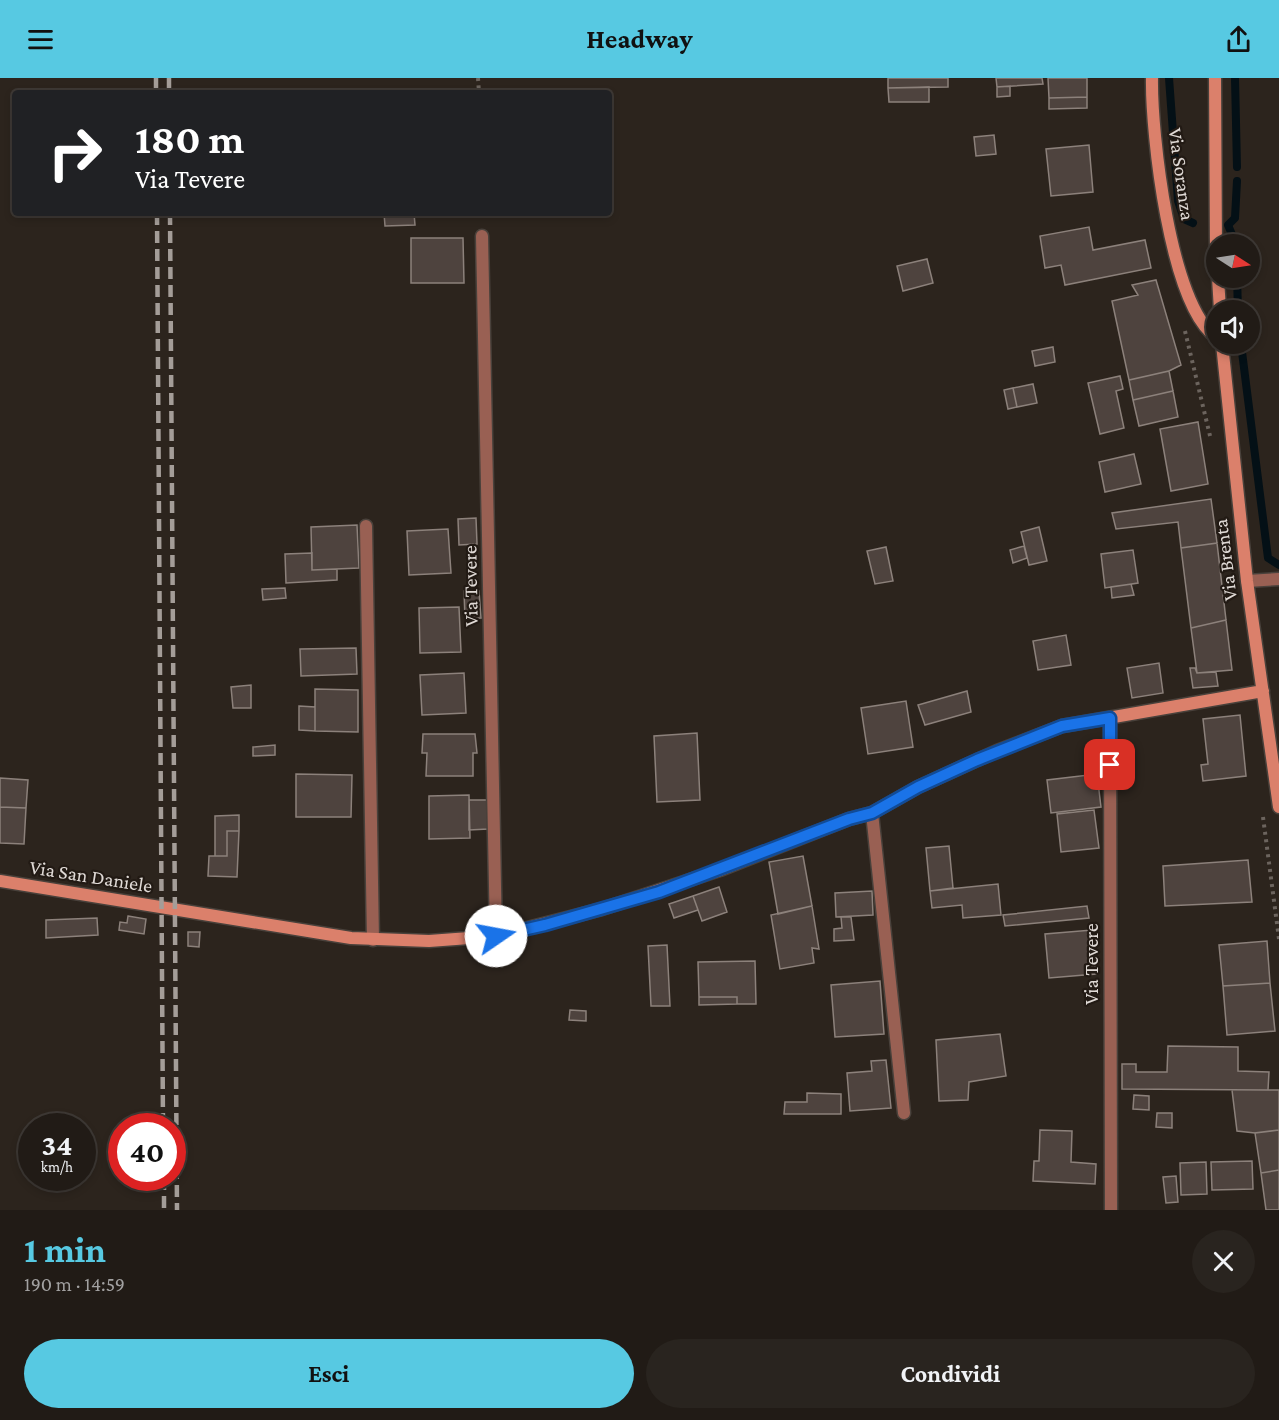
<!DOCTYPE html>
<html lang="it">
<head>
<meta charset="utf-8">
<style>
  :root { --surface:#211b16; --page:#29241f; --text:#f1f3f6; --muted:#a2a1a1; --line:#3e3935; --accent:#57c9e2 }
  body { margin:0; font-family:"Crimson Pro",serif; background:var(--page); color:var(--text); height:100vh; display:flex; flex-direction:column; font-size:22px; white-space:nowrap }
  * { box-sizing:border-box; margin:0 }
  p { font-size:20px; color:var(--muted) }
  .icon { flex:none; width:33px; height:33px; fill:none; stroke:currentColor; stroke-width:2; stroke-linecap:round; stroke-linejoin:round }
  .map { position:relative; height:1132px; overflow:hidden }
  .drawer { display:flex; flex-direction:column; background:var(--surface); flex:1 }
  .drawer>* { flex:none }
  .guide { position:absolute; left:12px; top:12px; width:600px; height:126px; border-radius:6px; box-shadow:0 3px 9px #0003,0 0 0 2px var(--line); background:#202124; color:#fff; overflow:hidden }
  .needle { width:39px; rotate:102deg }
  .fabs { position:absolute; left:1206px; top:156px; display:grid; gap:12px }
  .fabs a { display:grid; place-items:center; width:54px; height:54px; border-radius:50%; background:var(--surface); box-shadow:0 3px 9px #0003,0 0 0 2px var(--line); font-size:30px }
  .speed { position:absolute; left:18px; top:1035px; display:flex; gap:12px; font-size:30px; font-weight:700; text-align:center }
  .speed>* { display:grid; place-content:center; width:78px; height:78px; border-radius:50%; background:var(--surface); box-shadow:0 3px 9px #0003,0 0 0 2px var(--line); line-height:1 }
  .speed small { font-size:15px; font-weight:400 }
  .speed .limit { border:9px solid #d22; background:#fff; color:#111 }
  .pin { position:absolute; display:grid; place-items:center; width:51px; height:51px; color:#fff; margin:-26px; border-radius:12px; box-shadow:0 3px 9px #0006 }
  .me { position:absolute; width:66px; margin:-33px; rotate:78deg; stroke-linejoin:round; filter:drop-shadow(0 0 4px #0008) }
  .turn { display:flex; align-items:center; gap:21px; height:126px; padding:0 24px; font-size:27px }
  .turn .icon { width:78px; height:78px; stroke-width:2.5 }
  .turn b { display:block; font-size:42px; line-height:51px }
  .round { display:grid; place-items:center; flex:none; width:63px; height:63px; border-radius:32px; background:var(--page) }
  .headline { display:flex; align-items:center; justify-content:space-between; height:102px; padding:0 24px }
  h1 { font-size:36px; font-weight:700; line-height:45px; color:var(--accent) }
  .cta { display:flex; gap:12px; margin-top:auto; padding:12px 24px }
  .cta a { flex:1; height:69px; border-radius:36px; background:var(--accent); color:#111; font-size:24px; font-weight:700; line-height:69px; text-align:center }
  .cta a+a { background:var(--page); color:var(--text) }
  header { display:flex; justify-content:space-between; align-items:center; height:78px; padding:0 24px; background:var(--accent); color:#111; font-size:27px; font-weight:700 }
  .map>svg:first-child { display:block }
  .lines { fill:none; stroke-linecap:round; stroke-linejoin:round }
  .stream { stroke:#041016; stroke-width:8 }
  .building { fill:#4e433e; stroke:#8c817b; stroke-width:1.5 }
  .street-casing { stroke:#49413b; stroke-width:15 }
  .secondary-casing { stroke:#49413b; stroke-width:15 }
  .path { stroke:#6c645e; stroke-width:4; stroke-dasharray:3 4.5; stroke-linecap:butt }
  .street { stroke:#996053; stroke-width:12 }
  .secondary { stroke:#db806b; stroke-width:12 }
  .rail { stroke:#a49d98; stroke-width:4.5; stroke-dasharray:12 6; stroke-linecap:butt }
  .route-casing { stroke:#114b97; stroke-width:15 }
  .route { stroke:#1a73e8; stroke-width:10 }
  .labels { text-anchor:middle; stroke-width:4.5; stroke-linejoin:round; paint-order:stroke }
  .street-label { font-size:20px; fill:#e0dad6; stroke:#221a14 }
</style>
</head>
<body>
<header><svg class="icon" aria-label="menu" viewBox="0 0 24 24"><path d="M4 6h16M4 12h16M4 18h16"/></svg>Headway<svg class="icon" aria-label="share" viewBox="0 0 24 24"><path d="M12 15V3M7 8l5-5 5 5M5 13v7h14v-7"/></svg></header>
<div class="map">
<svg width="1279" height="1132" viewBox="0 0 1279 1132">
  <rect width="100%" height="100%" fill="#2c241d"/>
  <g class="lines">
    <path class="stream" d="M1169,0l9,123 6,18 9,4
      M1235,0l2,89
      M1236,166l-8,-19 7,-7 2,-37
      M1237,200l1,32
      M1241,266l27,214 11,7"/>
  </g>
  <path class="building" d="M888,0h60v9l-60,1z
    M996,0h46l1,6 -46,3z
    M1048,0h39v19l-38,1z
    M1010,8v10l-13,1v-10z
    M929,9v15h-40l-1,-14z
    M1087,19v11l-38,1v-11z
    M994,57l2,19 -20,2 -2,-19z
    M1089,67l4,47 -42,4 -5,-47z
    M384,135h30l1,12 -30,1z
    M1089,149l4,23 52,-10 6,28 -86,17 -4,-20 -16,3 -5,-32z
    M411,160h52l1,45h-53z
    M927,181l6,24 -30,8 -6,-25z
    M1156,202l25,85 -12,6 -40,9 -17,-79 26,-6 -6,-10z
    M1053,269l2,15 -20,4 -3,-15z
    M1169,293l4,20 -40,9 -4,-20z
    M1120,298l3,13 -7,2 8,37 -24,6 -12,-51z
    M1033,306l4,19 -20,4 -4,-19z
    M1013,310l4,19 -9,2 -4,-19z
    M1173,313l5,26 -39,9 -6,-26z
    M1198,344l10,62 -37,7 -11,-62z
    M1134,376l7,30 -36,8 -6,-30z
    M1211,421l6,44 -36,5 -3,-26 -62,7 -4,-16z
    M476,440l1,26 -18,1 -1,-26z
    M357,447l2,43 -47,2 -1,-43z
    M1039,449l8,34 -18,4 -8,-33z
    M448,451l3,44 -42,2 -2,-44z
    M1217,465l9,77 -35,8 -10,-80z
    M1024,468l3,12 -14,5 -3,-13z
    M886,469l7,34 -18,3 -8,-33z
    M1133,472l5,33 -33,5 -4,-34z
    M312,475v17l25,-1v11l-51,3 -1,-29z
    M1131,506l3,11 -22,3 -1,-11z
    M285,510l1,10 -23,2 -1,-11z
    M464,513h15l2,27 -16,1z
    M459,529l2,45 -41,1 -1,-45z
    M1226,542l6,50 -35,3 -6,-45z
    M1066,557l5,30 -33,5 -5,-29z
    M356,570l1,26 -56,2 -1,-27z
    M1159,585l4,30 -31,5 -5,-30z
    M1190,590h5l2,5 19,-1 2,14 -25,2z
    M464,595l2,40 -44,2 -2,-40z
    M251,607v23h-18l-2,-21z
    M315,611l43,1v42l-43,-1z
    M967,613l4,21 -46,13 -7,-20z
    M906,623l7,46 -45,7 -7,-46z
    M299,628l16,1v24l-16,-1z
    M1240,637l6,61 -43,5 -2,-16 7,-1 -5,-45z
    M697,655l3,67 -43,2 -3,-66z
    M423,656h52l2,19h-4v23h-47l1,-23h-5z
    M275,667v10l-22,1v-9z
    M296,696l56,1 -1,42h-55z
    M1097,696l4,33 -50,6 -4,-33z
    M0,700l28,2 -2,28 -26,-1z
    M469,717l1,43 -41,1v-43z
    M469,722h19v29l-19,1z
    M0,729l26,1 -2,36 -24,-1z
    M1094,732l5,38 -38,4 -4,-38z
    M239,737v16h-12v25h-12v-40z
    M227,753h12l-2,46 -29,-1 1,-20h18z
    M949,768l4,42 -23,3 -4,-43z
    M803,778l9,50 -34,8 -9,-52z
    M1248,782l4,42 -87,4 -2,-40z
    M998,806l3,31 -38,3 -1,-13 -30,3 -2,-17z
    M719,809l8,25 -25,9 -9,-25z
    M872,813l1,24 -37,2 -1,-24z
    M693,818l5,14 -24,8 -5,-14z
    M812,828l7,43 -7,-1 2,15 -34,6 -9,-54z
    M1087,828l2,12 -84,8 -2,-11z
    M128,838l18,3 -2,15 -25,-4 1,-8 7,1z
    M841,839h10l3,23 -20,1v-12l8,-1z
    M97,840l1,17 -52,3v-18z
    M1092,852l4,44 -47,4 -4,-44z
    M188,854h12l-1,15 -11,-1z
    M1267,863l3,42 -47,3 -4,-41z
    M667,867l3,61h-19l-3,-60z
    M755,883l1,43h-19v-7h-38l-1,-35z
    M880,903l4,53 -49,3 -4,-52z
    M1270,905l5,48 -48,4 -4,-49z
    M699,919h38v7l-38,1z
    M570,932l16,1v10l-17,-1z
    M1000,956l6,42 -37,6 -1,18 -29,1 -3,-61z
    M1168,968l70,1v24l31,1 -1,18 -146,-1v-25h14v8h31z
    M886,982l5,48 -41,3 -3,-38 25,-2 -1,-10z
    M1232,1012h47v40l-24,3 -18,-2z
    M807,1015l34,1v20h-57l1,-12h22z
    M1134,1017l15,1v14l-16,-1z
    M1157,1035h15v15l-16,-1z
    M1040,1052l32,1 -1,31 25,2 -1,20 -62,-3 1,-20h5z
    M1279,1052v40l-18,3 -6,-40z
    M1252,1083l1,28 -41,1 -1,-28z
    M1206,1084l1,32 -26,1 -1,-32z
    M1279,1092v40h-13l-5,-37z
    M1176,1098l2,26 -12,1 -3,-26z"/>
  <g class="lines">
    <defs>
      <path id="street" d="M482,158l14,700
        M366,448l7,414
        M1247,503l32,-2
        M1110,640l1,492
        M872,735l32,300"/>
      <path id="secondary" d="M1152,0c-1,54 18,228 64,259
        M1215,0l1,174
        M1218,200l2,32
        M1222,266l25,237 32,226
        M0,803l351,57 78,3 67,-5 106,-27 118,-39 129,-51 23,-6 46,-26 79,-36 65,-25 201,-35"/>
    </defs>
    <use href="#street" class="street-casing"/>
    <use href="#secondary" class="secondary-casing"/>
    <path class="path" d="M478,0l1,15
      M1185,253l26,109
      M1263,739l16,122"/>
    <use href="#street" class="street"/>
    <use href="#secondary" class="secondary"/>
    <path class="rail" d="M156,0v15
      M169,0v15
      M157,135l6,913
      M170,135l7,997
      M164,1100v32"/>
  </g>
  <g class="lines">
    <defs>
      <path id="route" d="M496,858l49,-11 114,-33 190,-73 23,-6 46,-26 59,-27 85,-34 48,-8v47"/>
    </defs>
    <use href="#route" class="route-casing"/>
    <use href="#route" class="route"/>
  </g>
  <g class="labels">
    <g class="street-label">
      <text transform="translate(1182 96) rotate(82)" y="7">Via Soranza</text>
      <text transform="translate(1225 482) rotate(-97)" y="7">Via Brenta</text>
      <text transform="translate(470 508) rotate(-91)" y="7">Via Tevere</text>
      <text transform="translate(91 798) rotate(9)" y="7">Via San Daniele</text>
      <text transform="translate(1091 886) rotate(-90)" y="7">Via Tevere</text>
    </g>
  </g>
</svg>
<div class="fabs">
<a><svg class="needle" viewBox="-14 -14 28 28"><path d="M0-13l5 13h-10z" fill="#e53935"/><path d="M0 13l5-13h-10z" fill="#a2a1a1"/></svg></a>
<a><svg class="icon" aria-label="sound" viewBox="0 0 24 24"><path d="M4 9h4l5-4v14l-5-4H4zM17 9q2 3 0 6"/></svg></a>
</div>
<div class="speed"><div>34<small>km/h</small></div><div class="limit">40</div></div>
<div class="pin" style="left:1110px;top:687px;background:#d93025"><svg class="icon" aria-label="arrive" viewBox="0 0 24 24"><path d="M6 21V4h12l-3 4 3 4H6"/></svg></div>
<svg class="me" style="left:496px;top:858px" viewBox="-20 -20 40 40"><circle r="19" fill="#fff"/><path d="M0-13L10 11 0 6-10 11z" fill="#1a73e8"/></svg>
<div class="guide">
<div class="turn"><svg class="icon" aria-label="right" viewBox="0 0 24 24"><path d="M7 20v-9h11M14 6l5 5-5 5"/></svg><div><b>180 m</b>Via Tevere</div></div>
</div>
</div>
<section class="drawer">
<div class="headline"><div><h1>1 min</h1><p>190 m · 14:59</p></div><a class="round"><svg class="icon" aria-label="close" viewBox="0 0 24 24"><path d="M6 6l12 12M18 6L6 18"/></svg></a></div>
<div class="cta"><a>Esci</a><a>Condividi</a></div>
</section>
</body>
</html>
